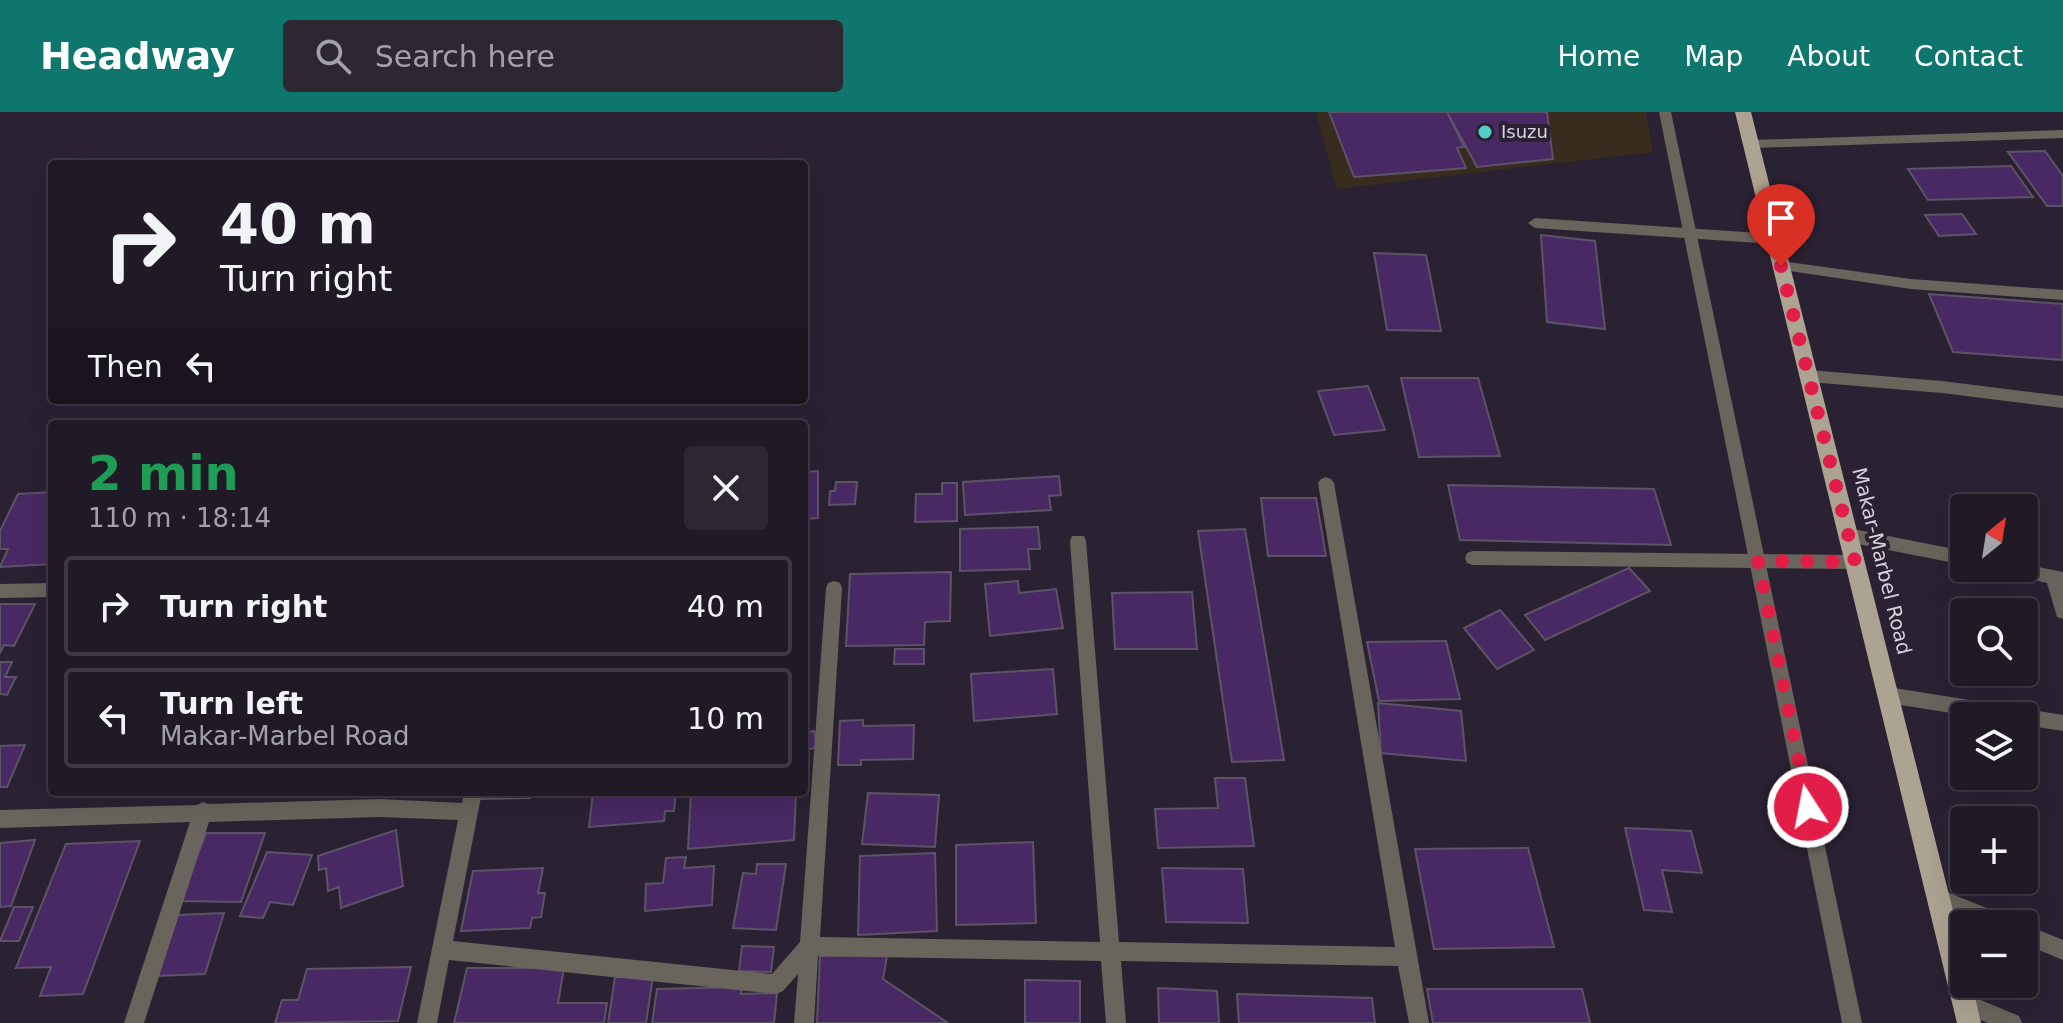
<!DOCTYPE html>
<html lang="en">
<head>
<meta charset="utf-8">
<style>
  :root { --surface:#201a26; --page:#2d2732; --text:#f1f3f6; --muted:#a2a1a7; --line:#3d3843; --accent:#0f766e }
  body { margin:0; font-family:"DejaVu Sans",sans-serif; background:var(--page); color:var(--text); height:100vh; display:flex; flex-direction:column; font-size:30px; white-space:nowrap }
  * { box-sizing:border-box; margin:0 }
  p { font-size:26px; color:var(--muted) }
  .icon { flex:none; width:44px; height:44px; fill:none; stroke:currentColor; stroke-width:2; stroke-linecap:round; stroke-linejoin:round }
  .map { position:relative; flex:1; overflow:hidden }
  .details { position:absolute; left:48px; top:308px; width:760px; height:376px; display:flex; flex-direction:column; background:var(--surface); border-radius:8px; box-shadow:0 8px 32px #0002,0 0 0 2px var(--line) }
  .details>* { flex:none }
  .top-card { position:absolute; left:48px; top:48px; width:760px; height:244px; border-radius:8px; box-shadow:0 8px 32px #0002,0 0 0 2px var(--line); background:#201a26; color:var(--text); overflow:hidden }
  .needle { width:52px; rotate:30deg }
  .tools { position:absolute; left:1950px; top:382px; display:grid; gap:16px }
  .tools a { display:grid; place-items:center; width:88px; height:88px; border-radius:8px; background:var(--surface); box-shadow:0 8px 32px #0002,0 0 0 2px var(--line); font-size:40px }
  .pin { position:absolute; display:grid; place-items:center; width:68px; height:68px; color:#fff; margin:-82px -34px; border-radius:50% 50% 50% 0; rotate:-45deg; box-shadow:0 0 8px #0007 }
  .pin .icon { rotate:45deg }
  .me { position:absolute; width:88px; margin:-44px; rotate:349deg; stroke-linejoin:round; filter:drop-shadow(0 0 6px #0008) }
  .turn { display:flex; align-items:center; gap:28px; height:168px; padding:0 40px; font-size:36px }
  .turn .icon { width:104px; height:104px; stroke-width:2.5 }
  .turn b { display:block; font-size:56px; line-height:68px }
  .then { display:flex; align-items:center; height:76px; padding:0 40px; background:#0003; gap:16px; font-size:30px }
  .round { display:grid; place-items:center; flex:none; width:84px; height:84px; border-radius:8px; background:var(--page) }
  .overview { display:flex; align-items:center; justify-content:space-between; height:136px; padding:0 40px }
  h1 { font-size:48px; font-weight:700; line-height:60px; color:#1e9e55 }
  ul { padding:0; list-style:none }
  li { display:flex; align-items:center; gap:24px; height:100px; margin:0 16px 12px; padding:0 24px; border:4px solid var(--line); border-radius:8px }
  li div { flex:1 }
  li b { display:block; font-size:30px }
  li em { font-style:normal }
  header { display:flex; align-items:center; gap:48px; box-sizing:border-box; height:112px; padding:0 40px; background:var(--accent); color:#fff }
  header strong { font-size:38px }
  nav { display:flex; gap:44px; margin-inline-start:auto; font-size:28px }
  .search { width:560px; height:72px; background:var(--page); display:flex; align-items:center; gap:20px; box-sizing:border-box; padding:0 28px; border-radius:8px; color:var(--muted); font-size:30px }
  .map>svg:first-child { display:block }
  .commercial { fill:#372c1d }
  .building { fill:#492964; stroke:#5c5366; stroke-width:2 }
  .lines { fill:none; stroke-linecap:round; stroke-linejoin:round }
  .service { fill:#69655c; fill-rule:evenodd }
  .minor { fill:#69655c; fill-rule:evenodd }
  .primary { fill:#ada392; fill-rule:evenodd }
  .route { stroke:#e11d48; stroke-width:14; stroke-dasharray:0 25.2 }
  .poi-dot { fill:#54cdc7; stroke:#2a2233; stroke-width:3 }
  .labels { text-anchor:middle; stroke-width:8; stroke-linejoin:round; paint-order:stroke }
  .far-poi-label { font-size:18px; fill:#d7d2dd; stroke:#2a2233; text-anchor:start }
  .street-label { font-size:20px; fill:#d7d2dd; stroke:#2a2233 }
</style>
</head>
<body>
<header>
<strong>Headway</strong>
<div class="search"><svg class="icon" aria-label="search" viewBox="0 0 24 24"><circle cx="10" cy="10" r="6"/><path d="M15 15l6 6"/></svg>Search here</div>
<nav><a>Home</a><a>Map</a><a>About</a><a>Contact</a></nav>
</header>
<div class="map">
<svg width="2063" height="911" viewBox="0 0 2063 911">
  <rect width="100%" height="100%" fill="#2a2233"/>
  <path class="commercial" d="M1316,0h330l7,40 -316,37z"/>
  <path class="building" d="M1329,0h118l17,35 -7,1 9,20 -112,9z
    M1447,0h100l6,47 -76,8z
    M2045,39l18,25v30h-16l-39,-54z
    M2011,54l22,31 -105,3 -20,-31z
    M1962,102l14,20 -37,2 -14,-21z
    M1541,123l54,6 10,88 -58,-7z
    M1374,141l52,2 15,76 -54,-1z
    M1929,182l134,10v56l-110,-8z
    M1401,266h77l22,78 -81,1z
    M1368,274l17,44 -51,5 -16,-44z
    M818,359v47l-14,1v-47z
    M1059,364l2,19 -12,1 2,14 -86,5 -2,-33z
    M836,370h21l-2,22 -26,1 1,-14h5z
    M942,371h15v38l-42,1 1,-28h26z
    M1448,373l206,4 17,56 -211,-5z
    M52,380v72l-52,3 8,-18h-8v-18l18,-37z
    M1261,386h55l10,58h-58z
    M1038,415l2,22h-12l2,20 -70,2v-42z
    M1245,417l39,231 -52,2 -34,-231z
    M1629,456l21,23 -105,49 -20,-25z
    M951,460l-1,49 -25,1 -1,23 -78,1 4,-72z
    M1018,469l1,12 37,-4 7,39 -73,8 -5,-52z
    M1192,480l5,57h-82l-3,-56z
    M0,492h35l-21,42 -10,-1 -4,8z
    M1500,498l34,40 -37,19 -33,-41z
    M1446,529l14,58 -81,2 -12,-59z
    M895,537h29v15h-30z
    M0,550h12l-7,15h11l-9,18 -7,-1z
    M1053,557l4,45 -83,7 -3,-47z
    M1378,591l83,8 5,50 -85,-8z
    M863,608v6l51,-1 -1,34 -52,1v5h-23l2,-44z
    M814,619l3,16 -13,4v-18z
    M25,633l-18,42h-7v-41z
    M1215,666h30l9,68 -96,2 -3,-39 63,-1z
    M483,680h48l-1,6 -49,1z
    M593,680h83l-2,19h-9l-1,10 -75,6z
    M691,680h105l-2,48 -106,9z
    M868,681l71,2 -4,52 -73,-3z
    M1625,716l66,3 11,42 -40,-3 10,42 -28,-2z
    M396,718l7,56 -62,22 -2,-21 -11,4 -2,-23 -7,2 -1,-14z
    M206,721h59l-24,69 -61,-1z
    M35,728l-24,66 -11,1v-64z
    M140,729l-57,153 -43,2 11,-29 -35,1 50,-124z
    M1033,730l3,81 -80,2v-80z
    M1528,736l26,99 -120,2 -19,-100z
    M267,740l45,3 -19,50 -23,-3 -7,16 -23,-2z
    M935,741l2,78 -79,4 2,-79z
    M686,745l-2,11 30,-2 -2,39 -67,6 1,-27 17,-1 3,-25z
    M757,752h29l-10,66 -43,-2 10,-55 13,1z
    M543,756l-5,25h7l-4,24 -9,1 -2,10 -69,3 12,-60z
    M1162,756l81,1 5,54 -82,-1z
    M14,795h19l-14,34h-19z
    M224,801l-19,61 -48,2 21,-61z
    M742,834l32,1 -3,25 -32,-1z
    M820,844h67l-4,23 65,44h-131z
    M411,855l-13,54 -123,2 7,-23h16l9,-31z
    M467,856h97l-6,35h49l-3,20h-150z
    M653,864l-7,47h-38l7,-46z
    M1025,868l55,1v42h-55z
    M742,875l-1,7 36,-1 -3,30h-122l5,-34z
    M1158,876l59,3 2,32h-60z
    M1427,877h155l8,34h-157z
    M1237,882l135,4 3,25h-136z"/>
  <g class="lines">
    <path class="service" d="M1535,106l239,16 7,5 -7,5 -239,-16 -7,-5z
      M1809,258l133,11 121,15v12l-121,-15 -133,-11 -7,-6z
      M1848,416l116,23v14l-116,-23 -6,-2 -2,-5 2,-5z
      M1473,439l382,4 6,2 2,5 -2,5 -6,2 -382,-4 -6,-2 -2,-5 2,-5z
      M2024,452l39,8v47l-6,-2 -10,-34 -35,-8 -6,-2 -2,-5h20z
      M1888,575l175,28v16l-39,-6v-9h-54l-82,-13 -6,-2 -3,-6 3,-6z"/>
    <path class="minor" d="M1659,0h12l191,911h-20z
      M2063,18v8l-312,10 -6,-4 6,-4z
      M1781,149l130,18 152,11v10l-152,-11 -135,-20 -2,-3z
      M1326,365l5,2 3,4 95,540h-20l-11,-57 -277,-5 5,62h-20l-5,-62 -283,-5 -4,67h-20l4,-49 -15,17 -7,3 -327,-34 -12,63h-20l41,-203 -79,-3 -170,5 -65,201h-20l66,-201 -190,6v-18l197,-5 6,-3 5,2 171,-5 83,4 2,-11h18l-29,149 319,33 28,-32 26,-354 2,-5 6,-2 6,2 2,5 -22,349 280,5 -30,-401 2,-5h12l2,5 33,401 276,5 -77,-464 3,-4z
      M52,471v14l-52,1v-14z
      M1937,776l72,29 2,7h-32l-49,-20 -2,-7 2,-7z
      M2024,812l39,16v20l-39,-16z
      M1964,881l55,23 3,7h-34l-31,-13 -3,-7 3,-7z"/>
    <path class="primary" d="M1735,0h16l213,842v30h8l9,39h-24z"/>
  </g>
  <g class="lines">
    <path class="route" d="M1781,154l74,296 -97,-1 50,246"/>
  </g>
  <circle class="poi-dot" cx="1485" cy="20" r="8"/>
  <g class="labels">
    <g class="far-poi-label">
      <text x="1501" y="26">Isuzu</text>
    </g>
    <g class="street-label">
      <text transform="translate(1882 449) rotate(76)" y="7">Makar-Marbel Road</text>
    </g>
  </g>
</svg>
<div class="tools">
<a><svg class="needle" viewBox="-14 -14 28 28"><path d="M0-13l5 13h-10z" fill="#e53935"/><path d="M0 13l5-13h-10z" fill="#a2a1a7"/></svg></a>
<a><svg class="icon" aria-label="search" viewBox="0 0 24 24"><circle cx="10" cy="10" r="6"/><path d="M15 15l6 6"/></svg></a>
<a><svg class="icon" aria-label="layers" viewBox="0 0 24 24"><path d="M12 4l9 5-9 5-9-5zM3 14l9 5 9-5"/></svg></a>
<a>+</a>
<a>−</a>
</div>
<div class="pin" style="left:1781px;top:154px;background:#d93025"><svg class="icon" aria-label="arrive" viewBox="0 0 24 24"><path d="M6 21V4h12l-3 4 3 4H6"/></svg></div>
<svg class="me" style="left:1808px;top:695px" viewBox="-20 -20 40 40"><circle r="17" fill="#e11d48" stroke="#fff" stroke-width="3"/><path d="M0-11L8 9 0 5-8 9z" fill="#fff"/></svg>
<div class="top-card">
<div class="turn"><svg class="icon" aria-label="right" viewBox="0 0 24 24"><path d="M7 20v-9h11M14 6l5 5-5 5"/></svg><div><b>40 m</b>Turn right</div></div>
<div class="then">Then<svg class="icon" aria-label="left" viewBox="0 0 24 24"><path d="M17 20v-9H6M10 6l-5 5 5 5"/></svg></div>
</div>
<section class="details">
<div class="overview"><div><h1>2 min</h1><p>110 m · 18:14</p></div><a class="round"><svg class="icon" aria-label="close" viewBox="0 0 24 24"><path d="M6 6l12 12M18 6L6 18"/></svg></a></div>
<ul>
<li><svg class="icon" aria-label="right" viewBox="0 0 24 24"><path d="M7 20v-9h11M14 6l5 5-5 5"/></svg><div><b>Turn right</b></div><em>40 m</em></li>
<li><svg class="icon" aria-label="left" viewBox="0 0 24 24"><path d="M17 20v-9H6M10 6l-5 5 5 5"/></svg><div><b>Turn left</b><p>Makar-Marbel Road</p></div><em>10 m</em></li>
</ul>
</section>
</div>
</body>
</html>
